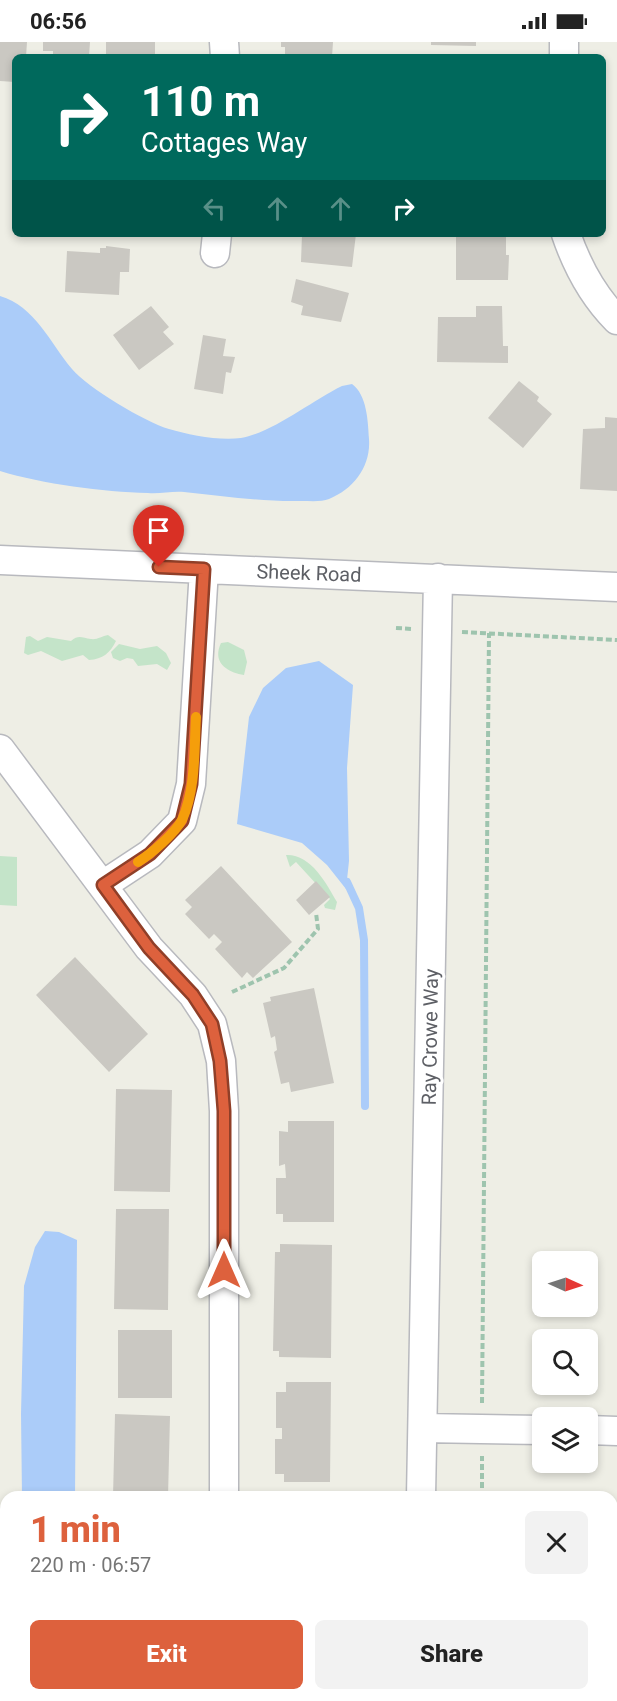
<!DOCTYPE html>
<html lang="en">
<head>
<meta charset="utf-8">
<style>
  :root { --surface:#fff; --page:#f2f2f2; --text:#222; --muted:#767676; --accent:#dd613d }
  body { margin:0; font-family:Roboto,sans-serif; background:var(--page); color:var(--text); height:100vh; display:flex; flex-direction:column; font-size:22px; white-space:nowrap }
  * { box-sizing:border-box; margin:0 }
  p { font-size:20px; color:var(--muted) }
  .icon { flex:none; width:33px; height:33px; fill:none; stroke:currentColor; stroke-width:2; stroke-linecap:round; stroke-linejoin:round }
  .map { position:relative; flex:1; overflow:hidden }
  .drawer { position:absolute; left:0px; top:1449px; width:618px; height:210px; display:flex; flex-direction:column; background:var(--surface); border-radius:18px 18px 0 0; box-shadow:0 3px 9px #0003 }
  .drawer>* { flex:none }
  .guide { position:absolute; left:12px; top:12px; width:594px; height:183px; border-radius:9px; box-shadow:0 3px 9px #0003; background:#00695c; color:#fff; overflow:hidden }
  .needle { width:39px; rotate:93deg }
  .tools { position:absolute; left:532px; top:1209px; display:grid; gap:12px }
  .tools a { display:grid; place-items:center; width:66px; height:66px; border-radius:9px; background:var(--surface); box-shadow:0 3px 9px #0003; font-size:30px }
  .pin { position:absolute; display:grid; place-items:center; width:51px; height:51px; color:#fff; margin:-62px -26px; border-radius:50% 50% 50% 0; rotate:-45deg; box-shadow:0 0 6px #0007 }
  .pin .icon { rotate:45deg }
  .me { position:absolute; width:66px; margin:-33px; rotate:0deg; stroke-linejoin:round; filter:drop-shadow(0 0 4px #0008) }
  .turn { display:flex; align-items:center; gap:21px; height:126px; padding:0 30px; font-size:27px }
  .turn .icon { width:78px; height:78px; stroke-width:2.5 }
  .turn b { display:block; font-size:42px; line-height:51px }
  .lanes { display:flex; align-items:center; height:57px; padding:0 30px; background:#0003; justify-content:center; gap:30px; direction:ltr }
  .lanes .off { opacity:.35 }
  .round { display:grid; place-items:center; flex:none; width:63px; height:63px; border-radius:9px; background:var(--page) }
  .overview { display:flex; align-items:center; justify-content:space-between; height:102px; padding:0 30px }
  h1 { font-size:36px; font-weight:800; line-height:45px; color:var(--accent) }
  .primary-button { display:flex; gap:12px; margin-top:auto; padding:12px 30px }
  .primary-button a { flex:1; height:69px; border-radius:9px; background:var(--accent); color:#fff; font-size:24px; font-weight:800; line-height:69px; text-align:center }
  .primary-button a+a { background:var(--page); color:var(--text) }
  .status { display:flex; justify-content:space-between; align-items:center; height:42px; padding:0 30px; background:var(--surface); direction:ltr }
  .status svg { height:16px; fill:currentColor }
  .map>svg:first-child { display:block }
  .green { fill:#c4e4c9 }
  .water { fill:#abccf9 }
  .lines { fill:none; stroke-linecap:round; stroke-linejoin:round }
  .stream { stroke:#abccf9; stroke-width:8 }
  .building { fill:#cac8c2 }
  .minor-casing { stroke:#b8b9be; stroke-width:31 }
  .path { stroke:#9ec4ae; stroke-width:4; stroke-dasharray:6 3; stroke-linecap:butt }
  .minor { stroke:#fff; stroke-width:28 }
  .route-casing { stroke:#903f28; stroke-width:15 }
  .route { stroke:#dd613d; stroke-width:10 }
  .slow { stroke:#f59e0b; stroke-width:10 }
  .labels { text-anchor:middle; stroke-width:6; stroke-linejoin:round; paint-order:stroke }
  .street-label { font-size:20px; fill:#5d5f65; stroke:#fff }
</style>
</head>
<body>
<div class="status"><b>06:56</b><svg viewBox="0 0 49 12"><path d="M0 12V9h3v3zM5 12V6h3v6zM10 12V3h3v9zM15 12V0h3v12zM26 1h20v11H26zM47 4h2v5h-2z"/></svg></div>
<div class="map">
<svg width="617" height="1659" viewBox="0 0 617 1659">
  <rect width="100%" height="100%" fill="#eeeee5"/>
  <path class="green" d="M108,593l8,6c-6,12 -13,18 -27,19l-6,-5 -21,6 -21,-10 -13,4 -4,-2 2,-16 4,-1 8,5 9,-4 24,4c8,-7 11,-3 20,-2 6,1 11,-3 17,-4z
    M228,600l16,8 3,12 -3,13c-18,-3 -32,-13 -23,-32z
    M119,602l21,5 17,-3 9,7 5,10 -4,7 -10,-6 -19,2 -5,-7 -6,-1 -7,3 -7,-3 -2,-6z
    M286,813c25,-1 40,28 51,47l-2,8 -10,-2 -1,-3 6,-6 -34,-37 -6,5z
    M0,814l17,1v49l-17,-1z"/>
  <path class="water" d="M0,254c35,10 50,47 72,73 16,19 73,53 97,60 20,6 50,12 72,9 33,-6 70,-37 101,-52l10,-2c15,11 16,37 17,55 2,27 -15,50 -40,60 -7,3 -18,2 -27,2 -40,1 -78,-5 -118,-9 -12,-1 -24,2 -36,1 -45,-1 -105,-9 -148,-22z
    M319,619l34,24 -6,83 2,93 -3,28 -19,-24 -25,-22 -65,-19 12,-107 14,-29 23,-20z
    M45,1189l14,1 18,8 -2,257h-53l-1,-83 3,-128 11,-39z
    M14,1653h65v6h-67z"/>
  <g class="lines">
    <path class="stream" d="M347,840l12,26 5,32 1,166"/>
  </g>
  <path class="building" d="M0,0h27l-1,15h-11v25l-15,-1z
    M43,0h47l-1,15h-36v-6h-10z
    M106,0h49v15h-49z
    M281,0h52l-1,15h-47v-10h-4z
    M431,0h45v4l-45,-1z
    M302,192h54l-4,33 -51,-5z
    M506,192v21h3l-1,25h-52v-45z
    M106,204l24,3 -1,23h-9l-1,23 -54,-3 2,-41 33,2v-5h6z
    M296,237l53,14 -8,29 -40,-7 2,-9 -12,-4z
    M151,264l18,21 -6,5 11,12 -35,26 -26,-35z
    M476,264h26l1,40h5v17l-71,-1 1,-45h38z
    M203,293l23,4 -3,17 12,1 -4,16 -5,-1 -3,22 -29,-5z
    M519,339l20,16 -2,4 15,13 -29,34 -35,-30z
    M605,375l12,1v73l-37,-2 3,-60 22,-1z
    M221,824l71,76 -39,36 -6,-6 -5,6 -27,-29 7,-7 -8,-8 -5,5 -24,-25 7,-7 -7,-7z
    M316,839l14,16 -21,18 -13,-15z
    M75,915l73,77 -39,38 -73,-77z
    M314,946l20,95 -43,9 -2,-10 -8,2 -7,-32 3,-2 -2,-14 -4,2 -8,-35 8,-2 -1,-4z
    M116,1047l56,1 -2,102 -56,-1z
    M288,1079h46v101h-51v-8h-7v-36h10l-1,-14 -6,2v-35l9,1z
    M116,1167h53l-1,101 -54,-1z
    M280,1202l52,1 -1,113 -52,-1v-6h-6l2,-99h5z
    M118,1288h54v68h-54z
    M286,1340h45l-1,100h-46v-8h-9v-35h7v-11h-6v-36h10z
    M115,1372l55,2 -2,81h-55z
    M112,1653h57v6h-58z"/>
  <g class="lines">
    <defs>
      <path id="minor" d="M224,0l1,15
        M564,15v-15
        M566,192c11,32 27,62 51,86
        M215,211l2,-19
        M0,518l617,27
        M0,707l149,199 44,47 19,29 9,37 3,50v386
        M103,843l47,-31 32,-33 9,-37 13,-215
        M423,1386l120,2
        M588,1388l29,1
        M421,1455l17,-919
        M223,1659v-6
        M417,1659l1,-6"/>
    </defs>
    <use href="#minor" class="minor-casing"/>
    <path class="path" d="M396,586l17,1
      M462,590l155,8
      M232,950l52,-24 34,-39 -2,-16
      M482,1361l7,-770
      M482,1455v-41
      M480,1659v-6"/>
    <use href="#minor" class="minor"/>
  </g>
  <g class="lines">
    <defs>
      <path id="route" d="M159,525l45,2 -13,215 -9,37 -32,33 -47,31 46,63 44,47 19,29 8,37 4,50v159"/>
    </defs>
    <use href="#route" class="route-casing"/>
    <use href="#route" class="route"/>
    <path class="slow" d="M138,820c13,-8 37,-29 44,-42 14,-31 12,-70 14,-103"/>
  </g>
  <g class="labels">
    <g class="street-label">
      <text transform="translate(309 531) rotate(2)" y="7">Sheek Road</text>
      <text transform="translate(430 995) rotate(-89)" y="7">Ray Crowe Way</text>
    </g>
  </g>
</svg>
<div class="tools">
<a><svg class="needle" viewBox="-14 -14 28 28"><path d="M0-13l5 13h-10z" fill="#e53935"/><path d="M0 13l5-13h-10z" fill="#767676"/></svg></a>
<a><svg class="icon" aria-label="search" viewBox="0 0 24 24"><circle cx="10" cy="10" r="6"/><path d="M15 15l6 6"/></svg></a>
<a><svg class="icon" aria-label="layers" viewBox="0 0 24 24"><path d="M12 4l9 5-9 5-9-5zM3 14l9 5 9-5"/></svg></a>
</div>
<div class="pin" style="left:159px;top:525px;background:#d93025"><svg class="icon" aria-label="arrive" viewBox="0 0 24 24"><path d="M6 21V4h12l-3 4 3 4H6"/></svg></div>
<svg class="me" style="left:224px;top:1228px" viewBox="-20 -20 40 40"><path d="M0-17L14 15 0 8-14 15z" fill="#dd613d" stroke="#fff" stroke-width="4"/></svg>
<div class="guide">
<div class="turn"><svg class="icon" aria-label="right" viewBox="0 0 24 24"><path d="M7 20v-9h11M14 6l5 5-5 5"/></svg><div><b>110 m</b>Cottages Way</div></div>
<div class="lanes"><svg class="icon off" aria-label="left" viewBox="0 0 24 24"><path d="M17 20v-9H6M10 6l-5 5 5 5"/></svg><svg class="icon off" aria-label="ahead" viewBox="0 0 24 24"><path d="M12 20V5M6 11l6-6 6 6"/></svg><svg class="icon off" aria-label="ahead" viewBox="0 0 24 24"><path d="M12 20V5M6 11l6-6 6 6"/></svg><svg class="icon" aria-label="right" viewBox="0 0 24 24"><path d="M7 20v-9h11M14 6l5 5-5 5"/></svg></div>
</div>
<section class="drawer">
<div class="overview"><div><h1>1 min</h1><p>220 m · 06:57</p></div><a class="round"><svg class="icon" aria-label="close" viewBox="0 0 24 24"><path d="M6 6l12 12M18 6L6 18"/></svg></a></div>
<div class="primary-button"><a>Exit</a><a>Share</a></div>
</section>
</div>
</body>
</html>
